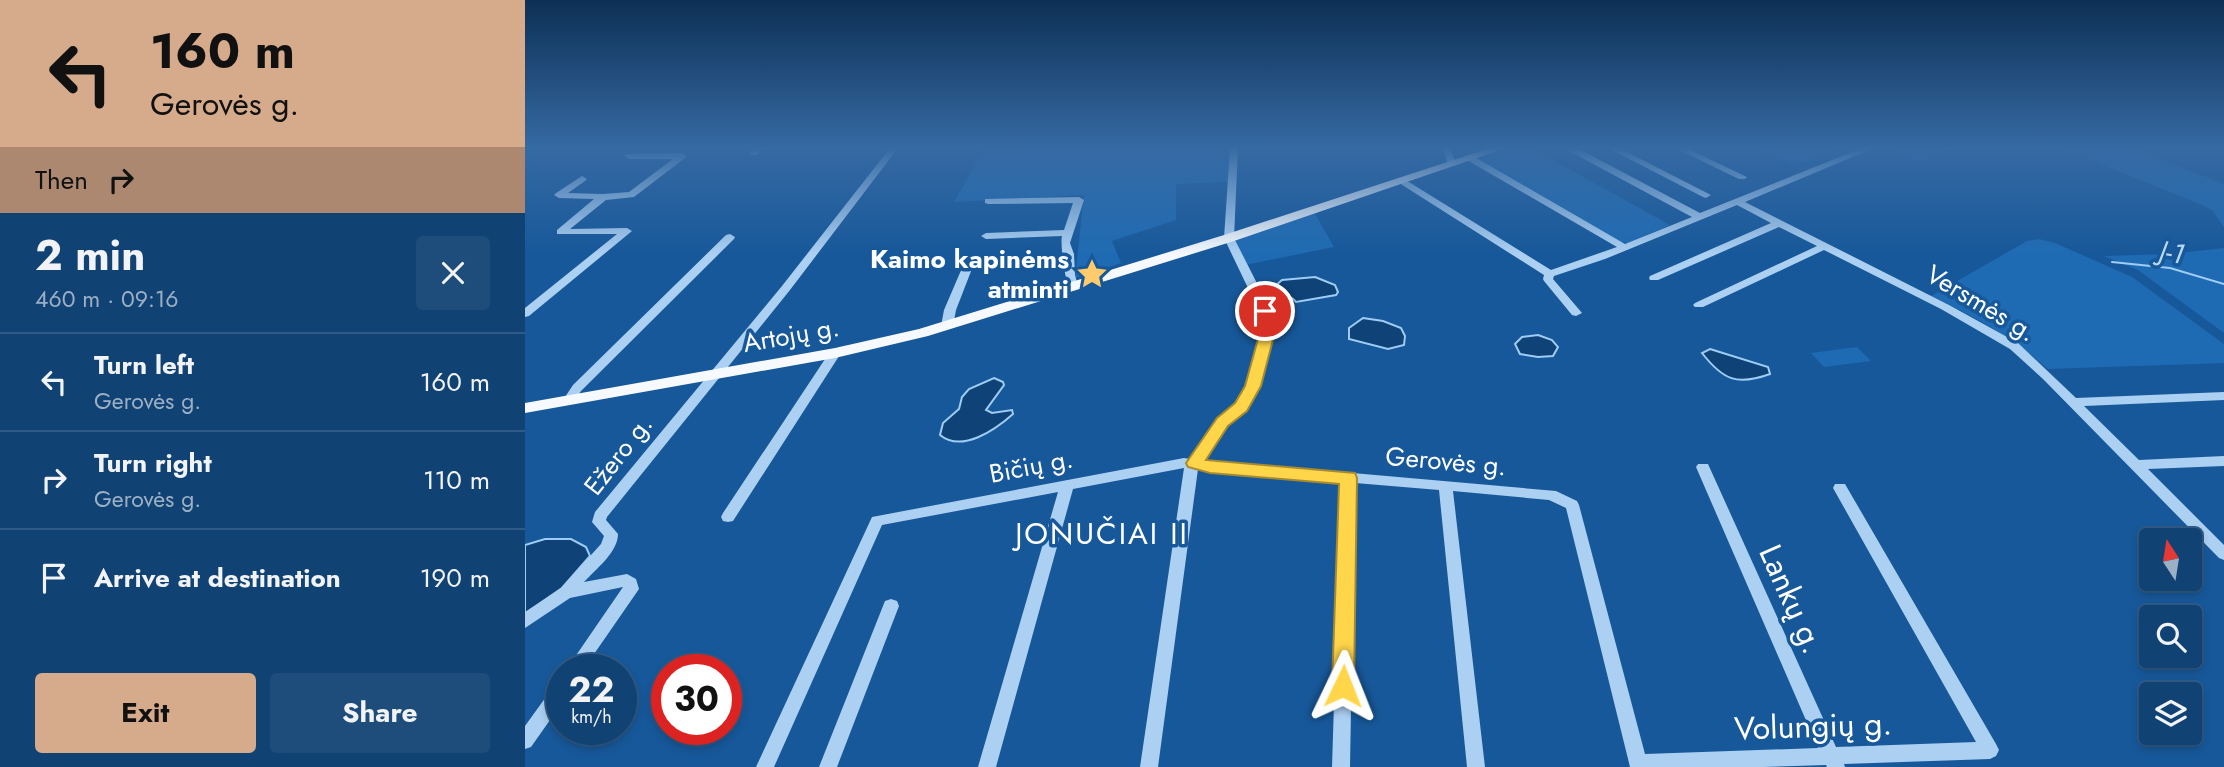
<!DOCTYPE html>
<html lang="en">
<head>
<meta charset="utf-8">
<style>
  :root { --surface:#114274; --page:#1e4d7c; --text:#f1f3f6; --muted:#9cb0c5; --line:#305b86; --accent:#d6ab8b }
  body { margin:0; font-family:Jost,sans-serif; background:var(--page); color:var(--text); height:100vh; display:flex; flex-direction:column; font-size:26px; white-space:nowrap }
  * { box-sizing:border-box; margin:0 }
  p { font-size:23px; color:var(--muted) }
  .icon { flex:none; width:38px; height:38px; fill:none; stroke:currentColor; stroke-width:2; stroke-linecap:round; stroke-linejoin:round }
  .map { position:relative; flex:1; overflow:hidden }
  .sheet { display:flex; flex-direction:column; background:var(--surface); width:525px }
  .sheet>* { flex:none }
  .banner { background:#d6ab8b; color:#111; overflow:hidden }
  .needle { width:46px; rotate:348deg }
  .fabs { position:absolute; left:1614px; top:528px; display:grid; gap:14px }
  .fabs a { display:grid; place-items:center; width:63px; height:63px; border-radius:7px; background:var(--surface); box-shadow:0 4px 10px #0003,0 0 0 2px var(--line); font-size:35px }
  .speed { position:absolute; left:21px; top:654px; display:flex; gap:14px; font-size:35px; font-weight:700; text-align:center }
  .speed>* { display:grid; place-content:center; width:91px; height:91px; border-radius:50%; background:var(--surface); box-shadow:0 4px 10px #0003,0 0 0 2px var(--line); line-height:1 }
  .speed small { font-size:18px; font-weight:400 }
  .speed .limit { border:10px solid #d22; background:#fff; color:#111 }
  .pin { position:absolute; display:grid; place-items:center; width:60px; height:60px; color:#fff; margin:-30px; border:4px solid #fff; border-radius:50%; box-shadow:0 2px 7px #0007 }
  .me { position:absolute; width:77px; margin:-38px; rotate:2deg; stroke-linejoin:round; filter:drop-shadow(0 0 5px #0008) }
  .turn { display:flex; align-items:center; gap:24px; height:147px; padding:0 35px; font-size:32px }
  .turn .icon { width:91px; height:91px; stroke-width:2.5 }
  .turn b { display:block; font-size:49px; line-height:60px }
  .then { display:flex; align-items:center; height:66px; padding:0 35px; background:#0003; gap:14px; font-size:26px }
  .round { display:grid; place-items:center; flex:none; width:74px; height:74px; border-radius:7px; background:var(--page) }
  .summary { display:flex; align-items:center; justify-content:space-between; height:119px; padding:0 35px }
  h1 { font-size:42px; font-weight:700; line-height:52px }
  .action { display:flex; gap:14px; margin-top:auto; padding:14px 35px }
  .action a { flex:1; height:80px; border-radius:7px; background:var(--accent); color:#111; font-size:28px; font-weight:700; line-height:80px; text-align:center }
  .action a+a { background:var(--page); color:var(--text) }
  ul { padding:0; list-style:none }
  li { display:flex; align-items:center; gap:21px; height:98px; padding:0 35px; border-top:2px solid var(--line) }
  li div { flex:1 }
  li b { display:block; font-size:26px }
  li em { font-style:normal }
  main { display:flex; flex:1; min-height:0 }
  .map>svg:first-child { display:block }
  .green { fill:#1f6bb3 }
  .water { fill:#0f4277; stroke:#9eccf4; stroke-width:2 }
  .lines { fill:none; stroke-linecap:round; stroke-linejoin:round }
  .stream { stroke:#9eccf4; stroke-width:2 }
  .minor { fill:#acd0f2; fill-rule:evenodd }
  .major { fill:#f6faff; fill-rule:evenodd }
  .route { fill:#ffd54a; stroke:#a68a30; stroke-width:2 }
  .labels { text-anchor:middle; stroke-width:7; stroke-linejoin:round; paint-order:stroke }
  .poi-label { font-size:26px; font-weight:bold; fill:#fff; stroke:#17589a; text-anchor:end }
  .street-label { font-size:26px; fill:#fff; stroke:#17589a }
  .water-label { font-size:28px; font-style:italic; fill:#b8daf8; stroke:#17589a }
  .quarter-label { font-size:30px; letter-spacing:2px; fill:#fff; stroke:#17589a }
  .near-street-label { font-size:32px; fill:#fff; stroke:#17589a }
</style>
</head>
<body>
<main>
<section class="sheet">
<div class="banner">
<div class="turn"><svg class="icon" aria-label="left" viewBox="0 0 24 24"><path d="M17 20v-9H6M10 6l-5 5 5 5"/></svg><div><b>160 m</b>Gerovės g.</div></div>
<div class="then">Then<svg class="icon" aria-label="right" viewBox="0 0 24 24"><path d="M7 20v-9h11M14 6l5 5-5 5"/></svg></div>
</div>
<div class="summary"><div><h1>2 min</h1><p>460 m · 09:16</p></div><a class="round"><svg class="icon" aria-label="close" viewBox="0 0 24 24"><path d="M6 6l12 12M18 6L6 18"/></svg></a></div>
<ul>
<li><svg class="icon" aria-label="left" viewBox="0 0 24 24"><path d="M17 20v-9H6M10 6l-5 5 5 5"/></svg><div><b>Turn left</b><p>Gerovės g.</p></div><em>160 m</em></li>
<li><svg class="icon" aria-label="right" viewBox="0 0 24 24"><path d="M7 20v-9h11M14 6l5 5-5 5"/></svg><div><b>Turn right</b><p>Gerovės g.</p></div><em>110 m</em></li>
<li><svg class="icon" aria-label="arrive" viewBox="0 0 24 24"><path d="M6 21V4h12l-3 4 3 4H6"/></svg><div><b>Arrive at destination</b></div><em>190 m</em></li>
</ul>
<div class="action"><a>Exit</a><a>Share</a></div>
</section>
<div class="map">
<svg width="1699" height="767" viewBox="0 0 1699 767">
  <rect width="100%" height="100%" fill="#17589a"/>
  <path class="green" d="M460,148h247l-4,34 -52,2v36l-64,21 9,22 -46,15 9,-83 -130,7z
    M983,148h23l139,77 -42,18 -8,-1 -141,-83z
    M1232,148h66l9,4 -37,13z
    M1362,148h66l-33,14z
    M1536,148h70l93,36v43l-12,-17 -10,-5z
    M789,212l20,35 -89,18 -11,-26z
    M1514,239l16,4 77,34 92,67v19l-176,6c-35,-31 -74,-53 -117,-73l96,-55z
    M1699,248v85l-86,-63 -34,-14 65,-2z
    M1332,347l14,14 -47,6 -13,-14z"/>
  <path class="water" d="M790,277l20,8 3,7 -2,3 -40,7c-5,-8 -16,-6 -22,-15l8,-7z
    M838,318l20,3 18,7 4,8 -1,9 -16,4 -39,-10v-11z
    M1013,335l14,5 6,7 -5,9 -15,1 -18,-3 -5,-10 7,-7z
    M1185,349l58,18 2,7c-33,12 -47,6 -68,-21z
    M469,378l9,4 1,3 -18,25 6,3 20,-3 1,4c-18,16 -51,39 -73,21l3,-12 16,-14 3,-12 7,-8z
    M20,539h26l15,8 4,9 -28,32 -37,26v-69z"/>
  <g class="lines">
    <path class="stream" d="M1587,262l58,6 54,16"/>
    <path class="minor" d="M230,148h9l-7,7h-6l-1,-2z
      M365,148h8l-108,142 -183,227 -1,3 12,14c0,18 -22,35 -34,48l43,-8 9,5 3,10 -56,81h-17l57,-83 -53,11 -45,30v-16l36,-24 40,-44 3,-8 -12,-14 3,-10 187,-226z
      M705,148h8l-4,90 37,73 4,17 -22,71 -25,26 -24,35 352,31 21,10 2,4 66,249 173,-6 -122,-281 2,-3h10l128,283 140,-5 -143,-254 2,-4h10l151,260 3,6 -3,6 -6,3 -146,5 1,3h-18l-1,-2 -63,2h-133l-64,-259 -17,-8 -96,-9 32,276h-18l-28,-277 -84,-7 -5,284h-18l9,-285 -143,-13 -40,298h-18l44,-299 -111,21 -77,278h-18l80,-275 -176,33 -108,242h-18l116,-250 312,-59 6,1 28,-40 23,-22 22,-69 -4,-17 -35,-73z
      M917,148h8l6,16 -1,2h-6z
      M1043,148h9l123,65 162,-65h12l-129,54 204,103 69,38 58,55 148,-6v8l-140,6 55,54 85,-4v10l-76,3 76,76v15l-5,-2 -176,-179 -33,-30 -69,-40 -117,-59 -121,57h-8l-2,-2 2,-2 122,-57 -38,-19 -121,53h-8l-1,-2 1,-2 121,-53 -34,-18 -132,54 -51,17 -1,3 29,34 -6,3 -4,-1 -28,-34 -1,-2 1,-4 -148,-94 5,-3 3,1 147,91 66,-23 -150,-87v-4h6l152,88 67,-27 -123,-66z
      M1083,148h11l92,47 -5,3 -3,-1z
      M1150,148h11l61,29 -2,2h-6z
      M157,153l4,3 -1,2 -51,39 -28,3 -36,29 57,-1 5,3 -103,85 -4,1v-9l92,-74h-60v-4l37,-31 -35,-1 -5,-3 2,-2 26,-17 5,3 -2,2 -17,12 35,1 26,-2 44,-33h-44l-4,-3 1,-2z
      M554,197l5,3 -14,43 4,11 1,21 3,11 -1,2h-8c-4,-8 -9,-44 -7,-52l-76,3 -5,-3 5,-3 78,-3 9,-27 -85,1 -3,-1v-4z
      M205,234l5,3 -1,2 -153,152 -8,12h-8l-2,-3 10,-15 153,-150z
      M445,258l5,3 -19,49 -3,16 -6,3 -4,-1 -2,-2 3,-16 21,-49z
      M310,349l6,4 -108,168 -5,1 -5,-1 -2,-4 2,-4 108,-163z
      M366,599l6,2 2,5 -62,161h-18l64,-161 2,-5z
      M37,680v23l-31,44 -6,2v-23l31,-43z"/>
    <path class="major" d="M965,148h16l-272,93 -306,95 -93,22 -310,55v-10l310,-55 84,-19 305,-94z"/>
  </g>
  <linearGradient id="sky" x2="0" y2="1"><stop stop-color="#0d3055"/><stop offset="0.58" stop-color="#366aa3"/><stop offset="1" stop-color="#366aa3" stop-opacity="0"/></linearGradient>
  <rect width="1699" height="255" fill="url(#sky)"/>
  <path class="route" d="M740,307l7,4 4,17 -15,58 -14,25 -19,15 -22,34 149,13 2,5 -3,208 -3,7 -8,3 -8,-3 -3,-7 7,-202 -129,-11 -22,-6 -2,-4 31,-45 18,-15 10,-17 16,-58 -3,-17z"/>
  <defs>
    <symbol id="sight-bare" viewBox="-9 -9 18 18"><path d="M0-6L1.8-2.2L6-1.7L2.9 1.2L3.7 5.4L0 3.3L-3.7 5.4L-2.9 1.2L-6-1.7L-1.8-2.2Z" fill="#ffcb6c" stroke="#17589a" stroke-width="2.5" paint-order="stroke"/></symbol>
  </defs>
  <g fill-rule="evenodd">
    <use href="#sight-bare" x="545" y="252" width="44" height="44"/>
  </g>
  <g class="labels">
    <g class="poi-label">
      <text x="544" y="268">Kaimo kapinėms<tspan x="544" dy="30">atminti</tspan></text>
    </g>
    <g class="street-label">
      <text transform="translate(1456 303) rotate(31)" y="9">Versmės g.</text>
      <text transform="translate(266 335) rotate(-10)" y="9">Artojų g.</text>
      <text transform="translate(93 455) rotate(-52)" y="9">Ežero g.</text>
      <text transform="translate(921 461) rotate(5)" y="9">Gerovės g.</text>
      <text transform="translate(506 466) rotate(-11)" y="9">Bičių g.</text>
    </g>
    <g class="water-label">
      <text transform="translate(1647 252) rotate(11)" y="10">J-1</text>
    </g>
    <g class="quarter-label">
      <text x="577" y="544">JONUČIAI II</text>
    </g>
    <g class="near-street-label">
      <text transform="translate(1267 599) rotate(66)" y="11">Lankų g.</text>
      <text transform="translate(1288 726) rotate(-2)" y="11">Volungių g.</text>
    </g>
  </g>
</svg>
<div class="fabs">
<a><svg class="needle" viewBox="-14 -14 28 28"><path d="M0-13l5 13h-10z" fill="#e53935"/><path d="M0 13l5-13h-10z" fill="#9cb0c5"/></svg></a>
<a><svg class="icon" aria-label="search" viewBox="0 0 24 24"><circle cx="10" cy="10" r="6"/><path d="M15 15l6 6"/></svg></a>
<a><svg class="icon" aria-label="layers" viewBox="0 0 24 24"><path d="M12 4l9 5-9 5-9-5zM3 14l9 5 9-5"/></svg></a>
</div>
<div class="speed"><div>22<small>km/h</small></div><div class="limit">30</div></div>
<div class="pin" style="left:740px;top:311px;background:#d93025"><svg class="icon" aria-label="arrive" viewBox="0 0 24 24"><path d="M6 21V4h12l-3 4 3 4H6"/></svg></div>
<svg class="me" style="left:818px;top:686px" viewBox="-20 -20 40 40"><path d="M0-17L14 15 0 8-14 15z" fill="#ffd54a" stroke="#fff" stroke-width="4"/></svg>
</div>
</main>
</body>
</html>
